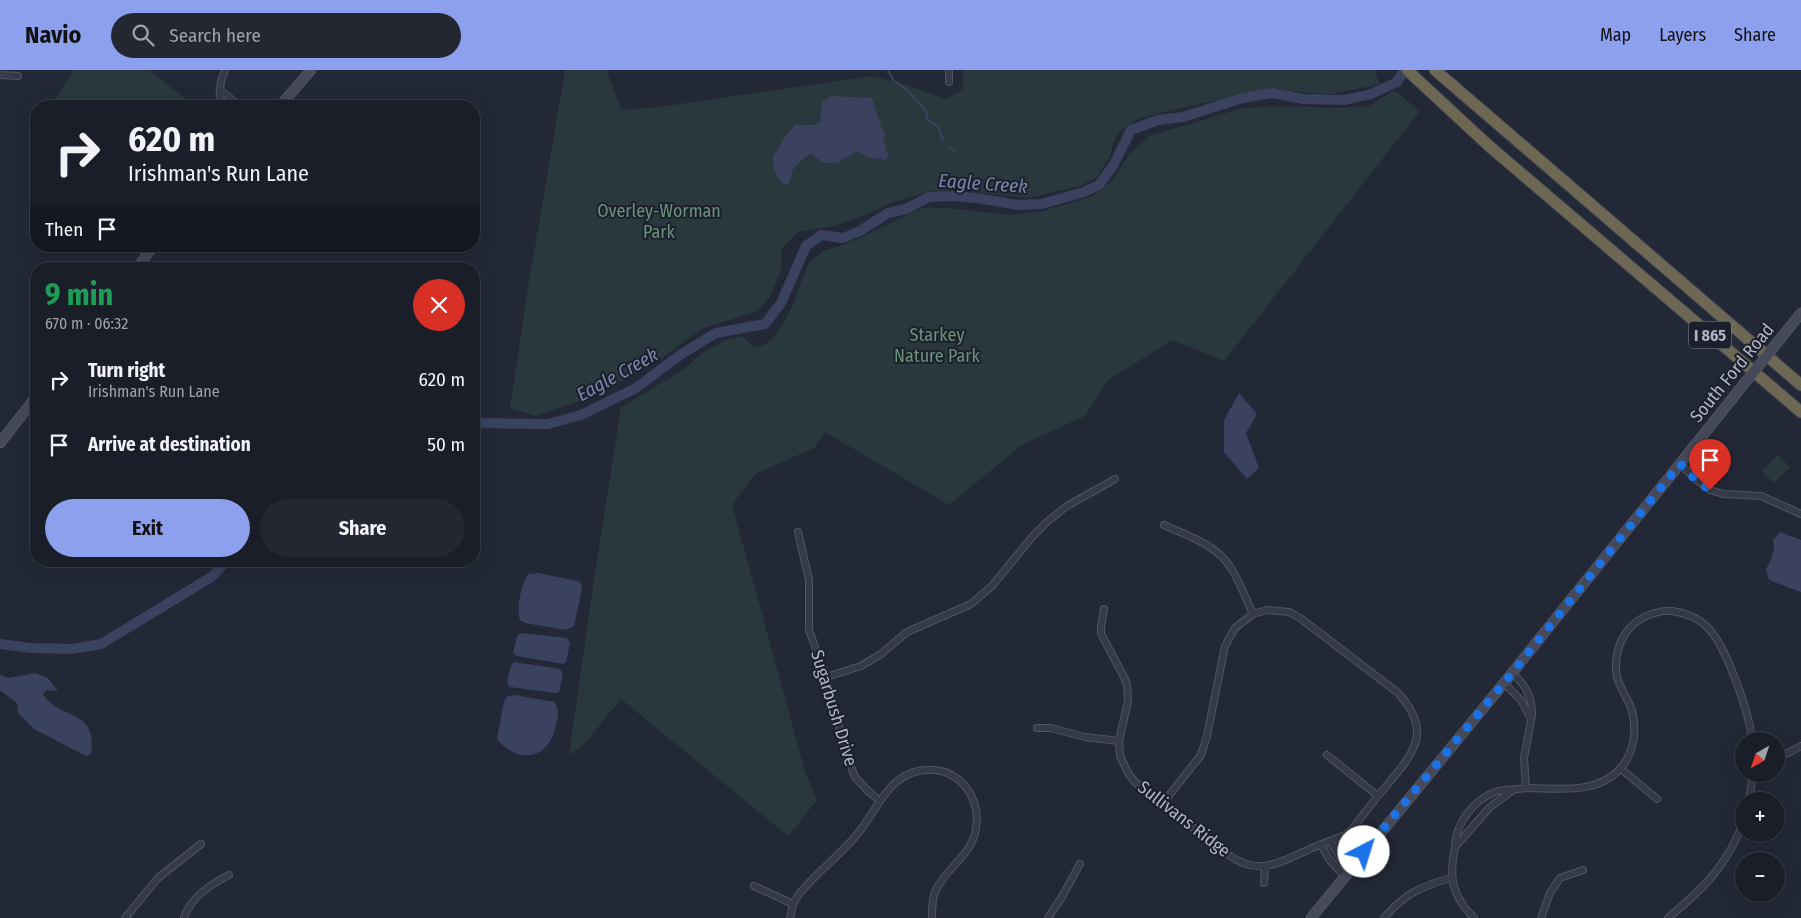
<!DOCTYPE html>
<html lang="en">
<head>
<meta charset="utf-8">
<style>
  :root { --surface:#1a1e29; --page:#232731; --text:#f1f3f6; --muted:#9fa2a8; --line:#383c46; --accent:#8ca0ee }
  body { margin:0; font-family:"Fira Sans Condensed",sans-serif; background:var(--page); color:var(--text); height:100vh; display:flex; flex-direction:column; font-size:19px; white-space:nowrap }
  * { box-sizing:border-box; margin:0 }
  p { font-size:16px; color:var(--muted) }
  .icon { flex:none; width:28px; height:28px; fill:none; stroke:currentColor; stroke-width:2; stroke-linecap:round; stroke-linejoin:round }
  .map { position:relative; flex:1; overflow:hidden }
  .sheet { position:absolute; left:30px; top:192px; width:450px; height:305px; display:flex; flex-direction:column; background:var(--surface); border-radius:20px; box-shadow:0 5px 20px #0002,0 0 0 1px var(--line) }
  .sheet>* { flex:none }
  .hud { position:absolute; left:30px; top:30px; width:450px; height:152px; border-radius:20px; box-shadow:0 5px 20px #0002,0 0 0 1px var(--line); background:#1a1e29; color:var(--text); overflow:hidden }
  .needle { width:32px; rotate:219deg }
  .fabs { position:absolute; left:1735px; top:662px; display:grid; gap:10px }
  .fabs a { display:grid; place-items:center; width:50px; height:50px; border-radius:50%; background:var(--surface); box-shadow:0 5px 20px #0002,0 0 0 1px var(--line); font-size:25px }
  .pin { position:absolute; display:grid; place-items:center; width:42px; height:42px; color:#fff; margin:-51px -21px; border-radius:50% 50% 50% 0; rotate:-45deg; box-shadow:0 0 5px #0007 }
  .pin .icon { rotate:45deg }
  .me { position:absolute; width:55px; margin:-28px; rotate:40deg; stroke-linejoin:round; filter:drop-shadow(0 0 4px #0008) }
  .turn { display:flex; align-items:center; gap:18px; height:105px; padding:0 15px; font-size:22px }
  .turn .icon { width:65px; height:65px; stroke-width:2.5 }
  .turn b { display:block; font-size:35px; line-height:42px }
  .then { display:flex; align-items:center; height:48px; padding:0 15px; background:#0003; gap:10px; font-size:19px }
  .round { display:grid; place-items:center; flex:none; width:52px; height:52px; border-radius:26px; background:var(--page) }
  .head { display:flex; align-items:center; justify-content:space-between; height:85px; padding:0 15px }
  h1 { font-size:30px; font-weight:700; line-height:38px; color:#1e9e55 }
  .action { display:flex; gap:10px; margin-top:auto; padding:10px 15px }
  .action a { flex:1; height:58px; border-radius:30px; background:var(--accent); color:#111; font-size:20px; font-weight:700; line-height:58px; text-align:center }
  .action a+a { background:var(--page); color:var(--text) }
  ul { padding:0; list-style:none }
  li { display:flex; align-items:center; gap:15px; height:65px; padding:0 15px }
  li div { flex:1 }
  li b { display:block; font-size:19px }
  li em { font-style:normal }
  header { display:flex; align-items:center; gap:30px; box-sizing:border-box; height:70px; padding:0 25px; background:var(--accent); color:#111 }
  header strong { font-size:24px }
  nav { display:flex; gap:28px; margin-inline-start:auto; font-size:18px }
  .search { width:350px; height:45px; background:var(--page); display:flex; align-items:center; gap:12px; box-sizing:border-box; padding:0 18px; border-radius:28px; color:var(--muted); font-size:19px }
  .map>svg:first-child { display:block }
  .green { fill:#29383c }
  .water { fill:#3a425f }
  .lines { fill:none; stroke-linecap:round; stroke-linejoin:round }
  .stream { stroke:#3a425f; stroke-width:2 }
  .river { stroke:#3a425f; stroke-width:10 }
  .minor-casing { stroke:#515562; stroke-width:8 }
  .secondary-casing { stroke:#515562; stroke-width:11 }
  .motorway-casing { stroke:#3e424f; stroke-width:13 }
  .minor { stroke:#363a48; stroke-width:6 }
  .secondary { stroke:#45495a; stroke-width:9 }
  .motorway { stroke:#6d6854; stroke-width:11 }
  .secondary-bridge-casing { stroke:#515562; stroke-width:11; stroke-linecap:butt }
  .secondary-bridge { stroke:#45495a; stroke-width:9 }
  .route { stroke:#1a73e8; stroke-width:9; stroke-dasharray:0 16.2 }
  .labels { text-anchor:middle; stroke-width:4; stroke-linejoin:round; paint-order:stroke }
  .shield { fill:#1c202c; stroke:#848896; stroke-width:1 }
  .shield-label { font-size:16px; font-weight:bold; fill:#b1b5c4 }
  .park-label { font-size:18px; fill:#6b927b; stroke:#1c202c }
  .street-label { font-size:18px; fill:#b1b5c4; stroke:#1c202c }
  .water-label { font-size:19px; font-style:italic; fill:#7c86aa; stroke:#1c202c }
</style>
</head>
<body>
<header>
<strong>Navio</strong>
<div class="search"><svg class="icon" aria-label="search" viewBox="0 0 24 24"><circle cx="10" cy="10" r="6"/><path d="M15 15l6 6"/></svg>Search here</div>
<nav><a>Map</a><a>Layers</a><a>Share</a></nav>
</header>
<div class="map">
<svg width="1801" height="848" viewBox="0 0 1801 848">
  <rect width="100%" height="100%" fill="#232837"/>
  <path class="green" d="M74,0h75l46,36h-145z
    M565,0h41l16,40 37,-3 213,-31 31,8 43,15 16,-9 2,-12 -2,-8h412l6,14 -47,10 -26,-1 -32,-5 -107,23 -30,8 -18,12 -7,12 -4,16 -12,18 -17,9 -53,12 -66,-8 -31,1 -39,12 -33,15 -25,8 -35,6 -16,16 -1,22 -12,28 -11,13 -57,18 -43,32 -40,22 -38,18 -44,15 -26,-8 17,-114z
    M1394,20l26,21 -196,250 -52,-21 -65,41 -22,35 -63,29 -73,60 -124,-73 -11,16 -59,26 -23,31 73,266 12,29 -29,36 -167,-137 -36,44 -16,13 26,-183 26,-166 62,-37 19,-17 24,-13 15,-4 14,11h5l11,-7 10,-13 11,-20 16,-43 15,-13 23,-7 44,-20 18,-10 14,-6h25l63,7 33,-4 50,-15 20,-16 16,-26 20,-18 94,-28 41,-2 51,2 34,-2z
    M1778,385l12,12 -16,16 -12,-12z"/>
  <path class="water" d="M832,26l40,2c3,9 4,16 9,25l-1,1 6,12 -3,5 3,5 -1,3 4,4 -3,7c-10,-2 -19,-1 -28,-9l-21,12h-13l-13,-9c-5,2 -18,13 -19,18 -2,5 0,7 -4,12 -11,1 -16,-19 -15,-29l4,-4 8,-14 10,-12h19l6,-4 2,-19z
    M1239,323l18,21 -11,19 13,35 -12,11 -23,-27v-32z
    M1780,462l21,8v52l-32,-12 -3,-11c5,-9 10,-19 7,-29z
    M538,503l40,8 3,3 1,5 -8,37 -8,4 -41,-7 -5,-3c-4,-12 1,-35 8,-46z
    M522,563l45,5 3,5 -4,19 -3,2 -46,-8 -4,-3 4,-17z
    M514,592l46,7 3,5 -4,18 -3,1 -46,-6 -3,-5 4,-16z
    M35,603l13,5 10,13 -11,-1 -4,4c16,27 55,13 48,60l-5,2 -52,-27 -16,-16 -1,-10 -17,-13v-15l9,3z
    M515,625l39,7c6,8 4,14 2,22 -6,36 -38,41 -59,15l7,-38 4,-5z"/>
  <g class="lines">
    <path class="stream" d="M888,0l6,11 12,8 20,22 2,10c12,5 11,7 15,19
      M948,77l6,4"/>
    <path class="river" d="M474,353l74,1 33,-9 55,-27 44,-33 36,-22 49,-9 16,-21 25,-57 15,-11 22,3 17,-7 28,-18 18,-4 23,-12 23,-1 25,2 41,7 23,-1 43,-12 15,-7 14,-19 18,-36 27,-10 25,-3 60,-19 30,-5 30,6 42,1 26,-6 26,-12 5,-8 6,-4
      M0,574l31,4 41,1 29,-5 112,-68 13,-15"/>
    <defs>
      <path id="minor" d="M0,5l18,1
        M949,12v-12
        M220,20l1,-9 4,-11
        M226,36c-6,-4 -7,-10 -6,-16l20,16
        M1680,394l17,16 13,10 13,4 38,2 40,18
        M1164,455c24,11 52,19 67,43 9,14 15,31 22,46
        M798,462l11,48v50l17,47 22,82 7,18 14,15 11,9
        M1104,539l-3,18v7l23,43 3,8 1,16 -9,40 1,15 8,17 7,9 92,72c32,23 50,9 81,-4 12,-6 25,-10 37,-15l8,-7c11,-14 22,-29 34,-43 28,-33 46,-55 10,-93l-97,-74 -11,-6 -22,-2 -14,4 -18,14 -10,18 -18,90 -6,19 -38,48
        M1512,603c13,11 21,24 20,42l-8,43 2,30c-9,2 -19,1 -28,3 -23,7 -43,32 -43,56l35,-40 22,-16
        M826,607l35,-11 20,-12 26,-22 64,-28 21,-18 40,-49 15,-15 20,-16 48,-27
        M1504,613l17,17 10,19
        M1037,658h14l34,9 34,4
        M1327,685l51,41
        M1776,686l12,-3 13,-7
        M1620,698l37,31
        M1526,718c31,0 70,7 94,-19 14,-16 18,-40 11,-61 -4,-10 -11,-20 -14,-31 -4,-20 3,-42 19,-55 10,-7 24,-12 36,-11 14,2 27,7 37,18 18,19 41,86 43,112
        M1749,731l4,-27
        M1330,771l10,17 11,9
        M1321,775l8,14 15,17
        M1455,777c-6,30 -4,48 19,71
        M1264,813l1,-17
        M754,816l39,18
        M125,848l33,-40 43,-34
        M184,848c6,-20 27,-34 45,-43
        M790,848l3,-14 6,-10c17,-20 38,-37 56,-57 22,-25 33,-66 72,-67 11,-1 23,3 32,10 14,12 20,30 17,48 -3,27 -31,40 -41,64 -3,8 -3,17 -3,26
        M1048,848l15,-23 17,-31
        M1384,848c20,-24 38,-32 67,-40
        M1541,848l9,-25 10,-15 23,-8
        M1668,848c36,-30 60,-53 76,-98"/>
      <path id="secondary" d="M280,36l31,-36
        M137,199l16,-23
        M1777,273l24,-30
        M0,373l36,-46
        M1311,848l193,-235 240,-299"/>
      <path id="motorway" d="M1407,0l82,76 312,266
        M1435,0l366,315"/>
    </defs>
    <use href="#minor" class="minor-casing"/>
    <use href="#secondary" class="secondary-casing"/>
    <use href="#motorway" class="motorway-casing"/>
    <use href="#minor" class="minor"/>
    <use href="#secondary" class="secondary"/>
    <use href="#motorway" class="motorway"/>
    <defs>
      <path id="secondary-bridge" d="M1744,314l33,-41"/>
    </defs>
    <use href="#secondary-bridge" class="secondary-bridge-casing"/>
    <use href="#secondary-bridge" class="secondary-bridge"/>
  </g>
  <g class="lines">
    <path class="route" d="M1364,782l140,-169 176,-219 16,16 14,10"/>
  </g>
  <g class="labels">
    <rect class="shield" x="1689" y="251.5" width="42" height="27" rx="4"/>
    <g class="shield-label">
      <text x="1710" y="271">I 865</text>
    </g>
    <g class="park-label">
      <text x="659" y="147">Overley-Worman<tspan x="659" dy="21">Park</tspan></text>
      <text x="937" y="271">Starkey<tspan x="937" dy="21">Nature Park</tspan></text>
    </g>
    <g class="street-label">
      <text transform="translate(1732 303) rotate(-51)" y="6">South Ford Road</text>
      <text transform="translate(834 638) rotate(73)" y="6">Sugarbush Drive</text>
      <text transform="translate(1184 749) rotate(38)" y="6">Sullivans Ridge</text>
    </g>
    <g class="water-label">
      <text transform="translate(983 113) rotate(4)" y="7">Eagle Creek</text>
      <text transform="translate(617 304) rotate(-29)" y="7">Eagle Creek</text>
    </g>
  </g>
</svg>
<div class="fabs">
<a><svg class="needle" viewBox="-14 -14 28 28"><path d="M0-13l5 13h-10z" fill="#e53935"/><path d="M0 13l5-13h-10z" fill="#9fa2a8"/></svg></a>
<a>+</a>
<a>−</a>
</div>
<div class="pin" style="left:1710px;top:420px;background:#d93025"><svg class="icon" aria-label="arrive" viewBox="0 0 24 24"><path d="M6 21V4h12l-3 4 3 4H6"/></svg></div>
<svg class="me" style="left:1364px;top:782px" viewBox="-20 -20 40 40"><circle r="19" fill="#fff"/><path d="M0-13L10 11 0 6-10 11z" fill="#1a73e8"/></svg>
<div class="hud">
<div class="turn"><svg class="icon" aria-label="right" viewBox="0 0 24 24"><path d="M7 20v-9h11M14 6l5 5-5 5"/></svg><div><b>620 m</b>Irishman's Run Lane</div></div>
<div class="then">Then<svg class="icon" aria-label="arrive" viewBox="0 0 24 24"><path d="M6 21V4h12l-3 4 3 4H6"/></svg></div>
</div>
<section class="sheet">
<div class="head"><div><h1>9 min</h1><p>670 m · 06:32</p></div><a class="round" style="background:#d93025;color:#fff"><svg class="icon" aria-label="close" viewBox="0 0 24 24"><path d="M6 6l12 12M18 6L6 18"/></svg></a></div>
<ul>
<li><svg class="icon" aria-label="right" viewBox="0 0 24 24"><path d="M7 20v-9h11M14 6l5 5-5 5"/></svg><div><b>Turn right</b><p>Irishman's Run Lane</p></div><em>620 m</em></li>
<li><svg class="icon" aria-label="arrive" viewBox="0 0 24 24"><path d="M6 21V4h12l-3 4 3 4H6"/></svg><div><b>Arrive at destination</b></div><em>50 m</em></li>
</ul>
<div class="action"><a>Exit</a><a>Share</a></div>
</section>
</div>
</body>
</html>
